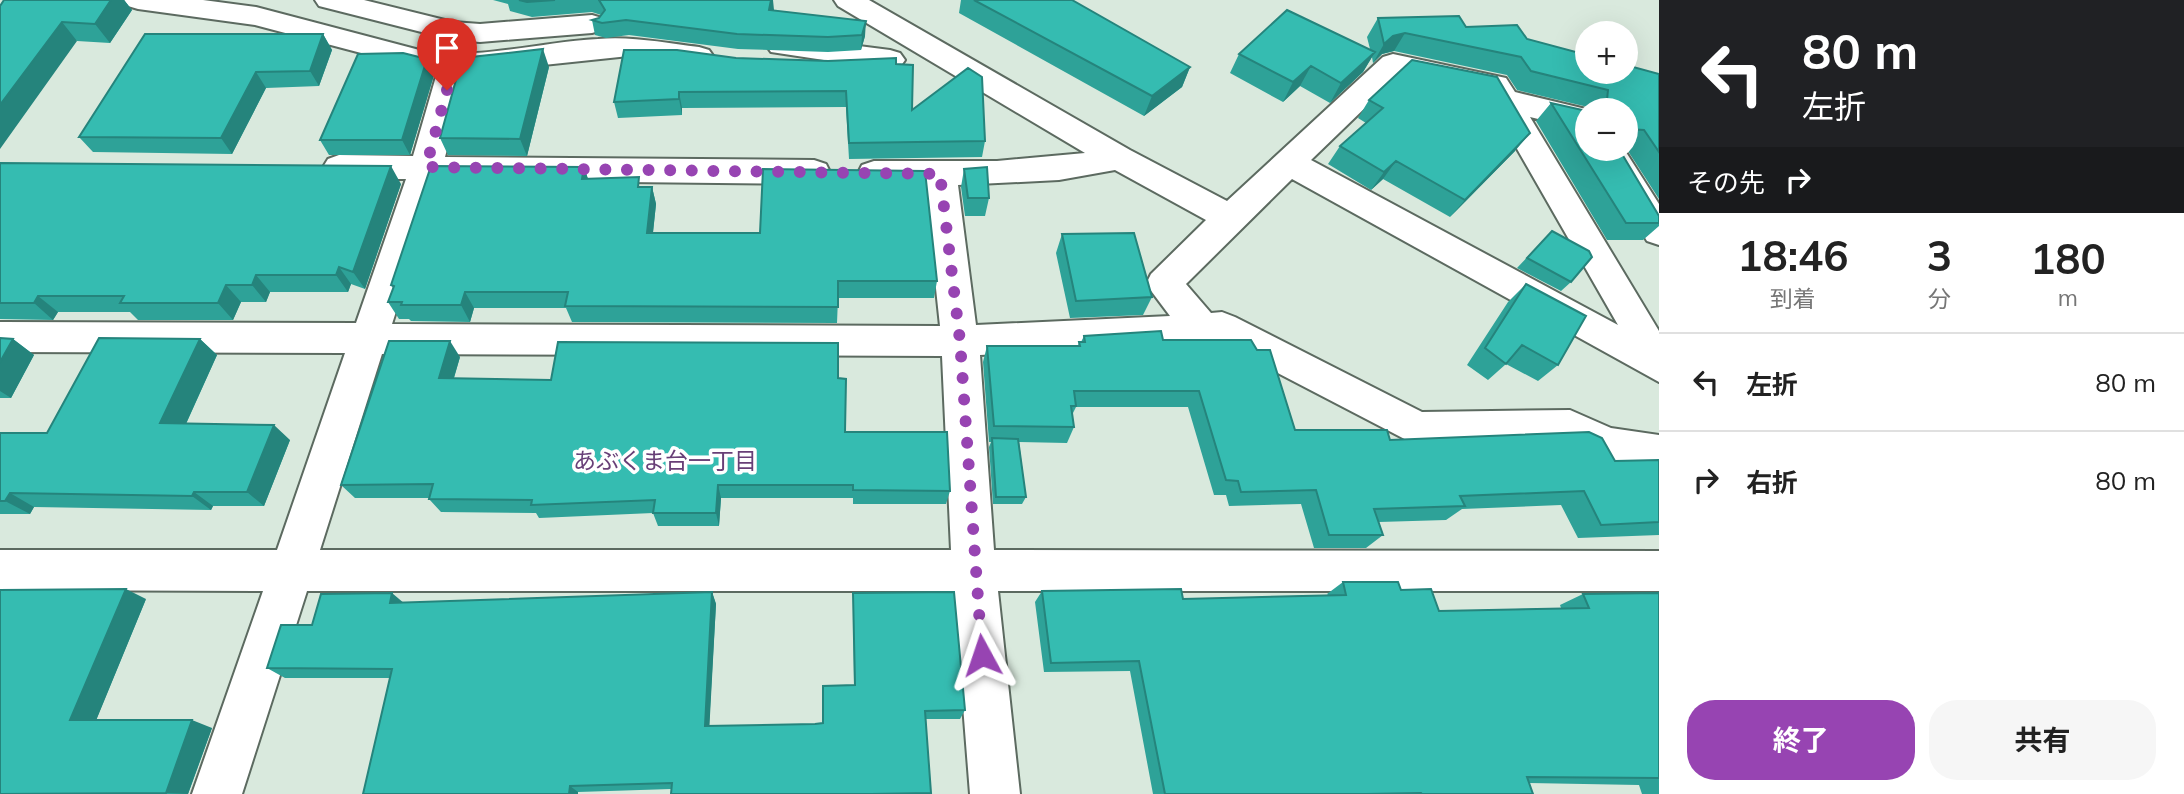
<!DOCTYPE html>
<html lang="ja">
<head>
<meta charset="utf-8">
<style>
  :root { --surface:#fff; --page:#f6f6f6; --text:#222; --muted:#767676; --line:#e0e0e0; --accent:#9744b2 }
  body { margin:0; font-family:Mulish,"Noto Sans JP",sans-serif; background:var(--page); color:var(--text); height:100vh; display:flex; flex-direction:column; font-size:26px; white-space:nowrap }
  * { box-sizing:border-box; margin:0 }
  p { font-size:23px; color:var(--muted) }
  .icon { flex:none; width:38px; height:38px; fill:none; stroke:currentColor; stroke-width:2; stroke-linecap:round; stroke-linejoin:round }
  .map { position:relative; flex:1; overflow:hidden }
  .panel { display:flex; flex-direction:column; background:var(--surface); width:525px }
  .panel>* { flex:none }
  .guide { background:#202124; color:#fff; overflow:hidden }
  .buttons { position:absolute; left:1575px; top:21px; display:grid; gap:14px }
  .buttons a { display:grid; place-items:center; width:63px; height:63px; border-radius:50%; background:var(--surface); box-shadow:0 7px 28px #0002; font-size:35px }
  .pin { position:absolute; display:grid; place-items:center; width:60px; height:60px; color:#fff; margin:-72px -30px; border-radius:50% 50% 50% 0; rotate:-45deg; box-shadow:0 0 7px #0007 }
  .pin .icon { rotate:45deg }
  .me { position:absolute; width:77px; margin:-38px; rotate:355deg; stroke-linejoin:round; filter:drop-shadow(0 0 5px #0008) }
  .turn { display:flex; align-items:center; gap:24px; height:147px; padding:0 28px; font-size:32px }
  .turn .icon { width:91px; height:91px; stroke-width:2.5 }
  .turn b { display:block; font-size:49px; line-height:60px }
  .then { display:flex; align-items:center; height:66px; padding:0 28px; background:#0003; gap:14px; font-size:26px }
  .eta { display:flex; justify-content:space-evenly; align-items:center; height:119px; text-align:center }
  .eta b { font-size:42px; font-weight:700; line-height:49px }
  .primary-button { display:flex; gap:14px; margin-top:auto; padding:14px 28px }
  .primary-button a { flex:1; height:80px; border-radius:28px; background:var(--accent); color:#fff; font-size:28px; font-weight:700; line-height:80px; text-align:center }
  .primary-button a+a { background:var(--page); color:var(--text) }
  ul { padding:0; list-style:none }
  li { display:flex; align-items:center; gap:21px; height:98px; padding:0 28px; border-top:2px solid var(--line) }
  li div { flex:1 }
  li b { display:block; font-size:26px }
  li em { font-style:normal }
  main { display:flex; flex:1; min-height:0 }
  .map>svg:first-child { display:block }
  .lines { fill:none; stroke-linecap:round; stroke-linejoin:round }
  .minor-casing { stroke:#5c6a60; stroke-width:4 }
  .minor { fill:#fff; fill-rule:evenodd }
  .wall { fill:#2ea298 }
  .shaded-wall { fill:#25847c }
  .building { fill:#35bcb1; stroke:#25847c; stroke-width:2 }
  .route { stroke:#9744b2; stroke-width:12; stroke-dasharray:0 21.6 }
  .labels { text-anchor:middle; stroke-width:7; stroke-linejoin:round; paint-order:stroke }
  .neighbourhood-label { font-size:23px; fill:#683f77; stroke:#fff }
</style>
</head>
<body>
<main>
<div class="map">
<svg width="1659" height="794" viewBox="0 0 1659 794">
  <rect width="100%" height="100%" fill="#d9e9dd"/>
  <g class="lines">
    <defs>
      <path id="minor" d="M124,0h79l53,7 171,45c57,7 114,-10 171,-13 34,-3 67,4 101,8l10,3 5,7 -5,7 -10,3 -70,-11 -162,17 -22,84 369,3 12,4 4,8 -4,8 -12,4 -376,-4 -46,144 548,2 -15,-141h-51l-12,-4 -4,-8 4,-8 12,-4h123l88,-8 -247,-147 -4,-6h35l261,150 97,51 156,-144 10,-3 113,24 9,14 75,18h-3v21l-57,-14 129,214v51l-367,-203 -106,105 25,29 11,-1 13,5 187,95 148,-2 41,18 48,7v38l-15,-6 -38,-5 -40,-18 -148,2 -200,-104 -238,13 14,195 665,1v40h-661l22,203h-50l-16,-203h-647l-65,203h-50l71,-203 -263,-1v-40h277l68,-197 -345,-1v-30l356,1 50,-144h-67l-11,-4 -5,-8 5,-8 11,-4 74,1 24,-83 -182,-48 -117,-16 -10,-3zM1399,75l86,18 133,232 -307,-165zM1115,170l91,50 -55,54 -5,10 24,32 -194,9 -18,-140 101,-5zM382,354l560,2 9,194h-631z
        M315,0h49l89,22 27,2 112,-9 10,3 4,6 -4,6 -10,3 -112,9 -27,-2 -134,-34z
        M781,36l109,14 10,3 5,7 -5,7 -10,3 -119,-18 -5,-7 5,-7z
        M1592,149h32l35,55v41l-12,-4z"/>
    </defs>
    <use href="#minor" class="minor-casing"/>
    <use href="#minor" class="minor"/>
  </g>
  <path class="wall" d="M4,0h120l8,10 -22,33 -33,-2z
    M493,0h280v11l92,25 -4,14 -33,2 -90,-3 -109,-14 -23,3 -11,-3 -3,-15 7,-2 2,-3 -9,-3 -60,5 -22,-6 -2,-7z
    M961,0h111l118,67 -8,20 -38,29 -185,-103z
    M1378,18l88,9 61,12 132,35v125l-33,-51v-38h-34v-2l-75,-18 -10,-15 -113,-24 -12,3 -9,9 -1,-6 -9,15 -33,31 -30,-17 -17,16 -53,-29 9,-19 131,-5 -3,-12z
    M323,34l9,16 -13,36 -53,2 -34,66 -139,-2 -14,-15z
    M736,58l160,6 16,46 73,31 -3,16 -133,2 -3,-52 -164,1v7l-64,3 -4,-16z
    M549,67l-22,89 -79,-1 -8,-17z
    M434,75l-24,80h-81l-9,-15z
    M1369,100l146,51 -65,66 -67,-38 -12,11 -43,-26 12,-18 26,-23 -8,-5z
    M1551,103l108,113v10l-16,14h-36l-71,-119z
    M0,163l401,21 -36,105 -14,-5 -3,8h-78l-4,10h-25l-8,18h-95l-8,-8h-72l-5,8 -53,-1z
    M584,167l4,12 53,8h11l4,17 -3,29 284,48 -3,17h-96l-1,25 -265,-1 -6,-14h-92l-4,14 -59,-1 -2,-2h-10l-11,-17 5,-14 -2,-3z
    M964,169l25,29 -4,18h-20l-4,-29z
    M1552,231l19,51 -10,9 -44,-23z
    M1062,234l90,63 -9,18 -73,3 -14,-65z
    M1526,284l32,81 -20,16 -32,-17 -18,16 -21,-15 41,-63z
    M1084,336l79,4 132,90 320,31 44,-1v75l-81,3 -17,-33 -99,4 -16,11 -67,2 4,13 -17,13h-52l-13,-44 -72,2 -3,-11h-12l-26,-88h-112l-4,8 2,12 -7,16 -48,-1 7,55 -4,7h-29l-4,-57 2,-5h-2l-6,-80 4,-16h91l1,-4h2z
    M0,338l13,1 21,16 -23,43h-11z
    M200,339l17,16 -31,69 104,16 -26,66h-51l-2,4 -177,-3 -4,7h-30v-81h47z
    M460,357l-6,21 97,2 287,-2 7,54 105,59 -4,13h-93v-6h-132l-2,28h-61l-5,-13 -114,5 -3,-5 -95,-1 -12,-13 1,-1h-75l-14,-13z
    M1343,582l58,8 38,21 122,-3 -1,-3 23,-11 76,-1v201h-17l-3,-9 -110,-2 4,11h-380l-23,-123 -86,1 -9,-70 7,-11 141,8 145,-4 -1,-1z
    M712,592l4,12 -7,122 106,-2 8,-1 31,-38 -1,-92 112,117 -5,9h-34l4,75h-259v-5l-93,3v2h-215l27,-116h-105l-18,-10 45,-43 92,-22z
    M146,599l-50,121 116,8 -24,66h-188z"/>
  <path class="shaded-wall" d="M111,0h13l8,10 -22,33 -15,-19z
    M771,0h2l1,10 -4,15 -1,-15z
    M866,21l-1,15 -4,14 1,-15z
    M62,22l15,19 -77,108v-44z
    M1405,33l-11,18 -12,3 -9,9 11,-19 9,-8z
    M323,34l9,16 -13,36 -9,-15z
    M543,49l6,18 -22,89 -7,-17z
    M1375,52l-12,20 -33,31 11,-20z
    M427,59l7,16 -24,80 -8,-15z
    M1311,66l-11,20 -17,16 10,-20z
    M1190,67l-8,20 -38,29 8,-20z
    M256,72l10,16 -34,66 -11,-16z
    M679,92l3,16v7l-3,-16z
    M1530,133l-15,18 -65,66 15,-17z
    M1396,161l-13,18 -12,11 13,-18z
    M391,166l10,18 -36,105 -12,-17z
    M584,167l6,18 -8,-6z
    M652,187l4,17 -5,46 -4,-17z
    M339,267l12,17 -3,8 -12,-17z
    M256,275l14,17 -4,10 -14,-17z
    M226,285l15,17 -8,18 -15,-17z
    M465,292l9,16 -4,14 -9,-17z
    M38,296l20,16 -5,8 -19,-17z
    M13,339l21,16 -23,43 -11,-7v-29z
    M200,339l17,16 -38,84 -19,-16z
    M450,341l10,16 -11,37 -10,-16z
    M274,425l16,15 -26,66 -17,-14z
    M718,485l3,13 -2,28 -3,-13z
    M194,492l19,14 -2,4 -19,-14z
    M10,493l24,14 -4,7 -25,-13z
    M126,589l20,10 -53,129 -23,-8z
    M712,592l4,12 -7,130 -4,-8z
    M392,593l13,11 -15,-1z
    M192,720l20,8 -24,66 -22,-1z
    M570,786l8,6v2h-9z"/>
  <path class="building" d="M4,0h107l-16,24 -33,-2 -62,83v-99z
    M519,0h36l-28,2z
    M598,0h173l-2,10 97,11 -4,14 -34,2 -91,-3 -111,-14 -24,3 -10,-3 7,-2 6,-8 -6,-10z
    M974,0h98l118,67 -38,29z
    M1287,10l88,42 -34,31 -30,-17 -18,16 -54,-28z
    M1459,16l7,11 51,-2 10,14 60,16v17h39v-7l33,9v78l-15,-22 -18,-1v-19h-20l2,-20 -77,-19 -10,-14 -116,-24 -12,3 -9,8 -6,-26z
    M145,34h178l-13,37 -54,1 -35,66 -142,-1z
    M543,49l-23,90 -80,-1 22,-80z
    M624,50h53l59,8 92,3 68,-3v6l17,1 -1,45 56,-42 14,9 3,64 -136,2 -3,-52 -167,1v7l-65,3z
    M403,53l24,6 -25,81h-82l38,-86z
    M1412,60l85,17 33,56 -65,67 -69,-39 -12,11 -44,-26 43,-38 -14,-8z
    M1551,103l36,8v38h32l40,67v7h-33z
    M0,163l391,3 -38,106 -14,-5 -3,8h-80l-4,10h-26l-8,18h-98l4,-7h-86l-4,7h-34z
    M431,166l153,1 -2,12 57,-2 -1,10h14l-5,46h113l3,-64 162,2 12,110h-99v26l-273,-1 3,-14h-103l-4,13h-60l1,-3h-14l6,-16 -3,-1z
    M987,167l2,31h-21l-4,-29z
    M1552,231l37,20 3,6 -21,25 -44,-24z
    M1134,233l18,64 -76,4 -14,-67z
    M1526,284l60,32 -28,49 -36,-20 -16,19 -21,-16z
    M1161,331l2,9h88l6,10h13l25,80h92l3,10 199,-8 13,6 13,23 44,-1v62l-58,3 -17,-34 -124,5 5,10 -91,3 9,26h-54l-13,-45 -75,2 -3,-11 -12,-1 -27,-89h-125l2,15h-5l3,21 -80,-1 -7,-80h93l-1,-4h6l-1,-6z
    M0,338l13,1 -13,23z
    M99,338l101,1 -40,84 114,2 -27,67h-53l-2,4 -182,-3 -5,8h-5v-68h47z
    M389,341h61l-11,37 112,2 7,-38 280,1v35l8,1 -1,53h102l3,59 -97,-1v-5h-135l-2,28h-63l2,-13 -124,5 1,-5 -103,-1 4,-15 -92,1z
    M992,438l26,1 8,58h-30z
    M1343,582h55l3,8 30,-1 8,22 150,-3 -6,-14 76,-1v185l-132,-1 6,17h-111l-1,-1 -54,1h-202l-26,-133 -88,2 -9,-72 139,-2 2,10 163,-4z
    M126,589l-56,131h122l-26,73 -166,1v-204z
    M712,592l-7,134 110,-2 8,-1v-37l32,-1 -2,-92 101,-1 11,118 -40,1 6,82 -60,1h-200l1,-11 -102,3 -1,8h-206l29,-125 -125,-1 14,-43h31l9,-31 71,-1 -2,10z"/>
  <g class="lines">
    <path class="route" d="M447,90l-21,77 514,7 20,167 22,314"/>
  </g>
  <g class="labels">
    <g class="neighbourhood-label">
      <text x="665" y="469">あぶくま台一丁目</text>
    </g>
  </g>
</svg>
<div class="buttons">
<a>+</a>
<a>−</a>
</div>
<div class="pin" style="left:447px;top:90px;background:#d93025"><svg class="icon" aria-label="arrive" viewBox="0 0 24 24"><path d="M6 21V4h12l-3 4 3 4H6"/></svg></div>
<svg class="me" style="left:982px;top:655px" viewBox="-20 -20 40 40"><path d="M0-17L14 15 0 8-14 15z" fill="#9744b2" stroke="#fff" stroke-width="4"/></svg>
</div>
<section class="panel">
<div class="guide">
<div class="turn"><svg class="icon" aria-label="left" viewBox="0 0 24 24"><path d="M17 20v-9H6M10 6l-5 5 5 5"/></svg><div><b>80 m</b>左折</div></div>
<div class="then">その先<svg class="icon" aria-label="right" viewBox="0 0 24 24"><path d="M7 20v-9h11M14 6l5 5-5 5"/></svg></div>
</div>
<div class="eta">
<div><b>18:46</b><p>到着</p></div>
<div><b>3</b><p>分</p></div>
<div><b>180</b><p>m</p></div>
</div>
<ul>
<li><svg class="icon" aria-label="left" viewBox="0 0 24 24"><path d="M17 20v-9H6M10 6l-5 5 5 5"/></svg><div><b>左折</b></div><em>80 m</em></li>
<li><svg class="icon" aria-label="right" viewBox="0 0 24 24"><path d="M7 20v-9h11M14 6l5 5-5 5"/></svg><div><b>右折</b></div><em>80 m</em></li>
</ul>
<div class="primary-button"><a>終了</a><a>共有</a></div>
</section>
</main>
</body>
</html>
